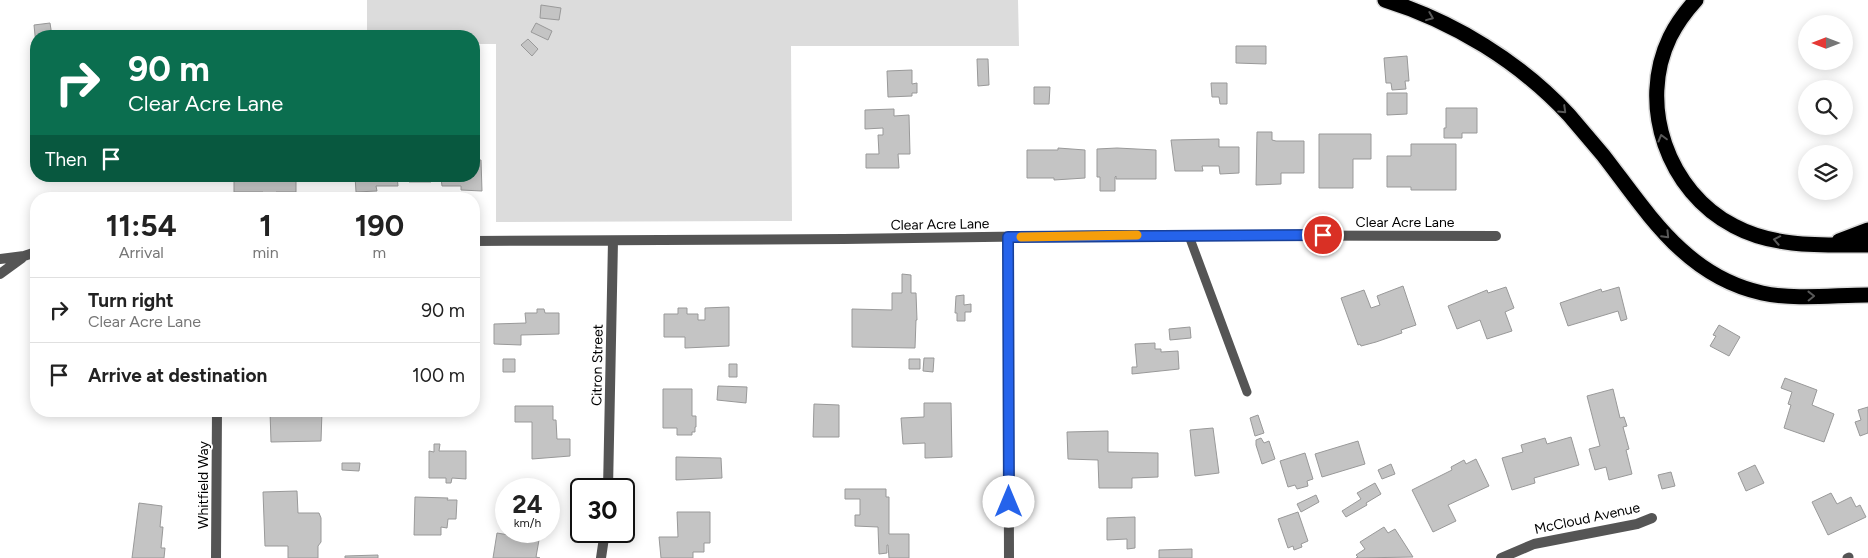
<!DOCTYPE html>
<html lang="en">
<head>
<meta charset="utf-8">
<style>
  :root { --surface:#fff; --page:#f2f2f2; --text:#222; --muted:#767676; --line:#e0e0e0 }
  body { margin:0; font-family:Figtree,sans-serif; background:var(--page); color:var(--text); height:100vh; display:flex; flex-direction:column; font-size:19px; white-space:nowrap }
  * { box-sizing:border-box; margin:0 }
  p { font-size:16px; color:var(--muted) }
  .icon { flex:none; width:28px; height:28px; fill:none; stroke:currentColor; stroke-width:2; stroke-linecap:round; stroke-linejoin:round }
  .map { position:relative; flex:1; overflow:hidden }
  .drawer { position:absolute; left:30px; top:192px; width:450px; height:225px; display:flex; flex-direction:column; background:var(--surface); border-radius:20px; box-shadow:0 2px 12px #0003 }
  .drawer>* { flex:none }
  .hud { position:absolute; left:30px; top:30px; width:450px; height:152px; border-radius:20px; box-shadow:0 2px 12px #0003; background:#0b6e4f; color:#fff; overflow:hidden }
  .needle { width:32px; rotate:270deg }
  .controls { position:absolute; left:1798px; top:15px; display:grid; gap:10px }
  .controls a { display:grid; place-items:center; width:55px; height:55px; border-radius:50%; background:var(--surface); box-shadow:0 2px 12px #0003; font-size:25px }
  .speed { position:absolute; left:495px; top:478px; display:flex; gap:10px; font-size:25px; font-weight:700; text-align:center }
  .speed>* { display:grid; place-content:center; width:65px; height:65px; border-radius:50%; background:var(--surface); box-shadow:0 2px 12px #0003; line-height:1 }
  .speed small { font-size:12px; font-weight:400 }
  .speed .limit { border:2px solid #111; border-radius:8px; background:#fff; color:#111 }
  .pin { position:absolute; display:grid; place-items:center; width:42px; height:42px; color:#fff; margin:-21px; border:2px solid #fff; border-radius:50%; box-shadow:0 1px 5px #0007 }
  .me { position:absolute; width:55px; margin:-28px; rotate:0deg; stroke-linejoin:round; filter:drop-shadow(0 0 4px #0008) }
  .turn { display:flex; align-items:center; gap:18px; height:105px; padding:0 15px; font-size:22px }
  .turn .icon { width:65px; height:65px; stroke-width:2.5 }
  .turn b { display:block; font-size:35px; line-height:42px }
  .then { display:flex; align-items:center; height:48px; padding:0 15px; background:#0003; gap:10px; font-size:19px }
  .eta { display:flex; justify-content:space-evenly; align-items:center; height:85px; text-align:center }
  .eta b { font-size:30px; font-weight:700; line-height:35px }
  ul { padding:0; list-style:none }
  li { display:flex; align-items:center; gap:15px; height:65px; padding:0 15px; border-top:1px solid var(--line) }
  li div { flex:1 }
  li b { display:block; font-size:19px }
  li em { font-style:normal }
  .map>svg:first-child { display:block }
  .green { fill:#dcdcdc }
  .building { fill:#c4c4c4; stroke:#999 }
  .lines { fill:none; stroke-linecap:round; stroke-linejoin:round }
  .motorway-casing { stroke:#dbdbdb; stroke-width:18 }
  .service { stroke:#555; stroke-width:9 }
  .minor { stroke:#555; stroke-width:10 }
  .motorway { stroke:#000; stroke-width:15 }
  .oneway { stroke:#595959 }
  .route-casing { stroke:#184099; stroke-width:12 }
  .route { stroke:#2563eb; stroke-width:9 }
  .slow { stroke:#f59e0b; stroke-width:9 }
  .labels { text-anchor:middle; stroke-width:4; stroke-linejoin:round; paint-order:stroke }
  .street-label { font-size:14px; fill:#000; stroke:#fff }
</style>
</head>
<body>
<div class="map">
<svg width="1868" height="558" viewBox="0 0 1868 558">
  <rect width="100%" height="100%" fill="#fff"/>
  <path class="green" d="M367,0h651l1,46h-228l1,175 -296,1v-178h-22v-8h-107z"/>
  <path class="building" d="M541,5l20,3 -2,12 -19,-2z
    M50,23l2,13h-16v9l-2,-20z
    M536,23l16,8 -4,9 -17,-8z
    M528,39l10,10 -6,7 -11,-11z
    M1236,46h30v18l-30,-1z
    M1407,56l2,25h-4l1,8 -14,1 -1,-7h-5l-2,-25z
    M977,59h11l1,26 -11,1z
    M912,70v14l5,-1v10h-5v3l-24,1 -1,-26z
    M1211,83h16v21h-7l-1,-7h-7z
    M1034,87h16l-1,17h-15z
    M1387,93h20v21l-20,1z
    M1446,108h31v25h-15v5h-18v-10h2z
    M894,109v7l15,-1 1,39h-12l1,14h-33v-14h13l-1,-19h5v-7l-18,1v-19z
    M1257,132h15v8l4,1h28v32h-23v11l-25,1z
    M1319,134h52v25h-18v29h-34z
    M1219,139v8h20v26l-19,1 -1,-8h-17l1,5h-28l-4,-31z
    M1411,144h45v46h-45v-3h-24v-31h24z
    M1058,148l27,2v28l-31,2v-2h-27v-28h31z
    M1117,148l39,2v29h-40v-3l-1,1v14h-15v-14h-3v-28z
    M474,160h7l1,31 -21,-1v-4h-19l-1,-8h-2v-2h35z
    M209,176h87v16h-20v3h-13v-3h-29v-13h-25z
    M355,176h42l1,10h-22l1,5 -21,1z
    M409,176h22v6h-22z
    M902,274l9,1v18h5l1,27h-1l-1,28 -63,-1v-38l40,1v-17h10z
    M1403,286l13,39 -15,5 1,3 -26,9 -15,4 -1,-2 -2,1 -17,-47 23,-8 7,18 9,-3 -3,-9z
    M1506,287l8,21 -9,4 7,19 -25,8 -7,-19 -23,9 -9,-23 39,-16 1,3z
    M1619,287l8,32 -6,2 -3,-10 -50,15 -8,-23 41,-14 1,3z
    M964,295v10l7,-1v8h-6v9h-8v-8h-2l1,-17z
    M729,307v39l-44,2v-11h-21v-23h14v-6h9v6h11v6h7v-12z
    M537,309h7l1,4h14v21l-38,1v10l-27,-1v-20l32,-1 -1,-10h12z
    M1719,325l21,12 -11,19 -19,-10 6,-10 -3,-1z
    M1190,327l1,11 -21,2 -1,-11z
    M1155,343v6h6v3l17,-1 1,18 -47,5v-7h5l-2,-23z
    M924,358h10l-1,14 -10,-1z
    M503,359h12v13h-12z
    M909,359h11v10h-11z
    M729,364h8v13h-8z
    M1785,378l32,12 -5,15 22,9 -10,28 -40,-14 7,-23 -3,-1 4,-12 -11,-4z
    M718,386l29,1 -1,16 -29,-3z
    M663,389h29v27h4v11h-1v5h-3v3h-15v-7h-14z
    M1613,389l7,29 4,-1 3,9 -4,1 6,22 -3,1 6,24 -23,6 -3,-13 -11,3 -6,-21 11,-3 -13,-50z
    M924,403h27l1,54 -27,1v-15l-22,1 -2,-26 23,-1z
    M814,404l25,1v32h-26z
    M515,406h38v14h3l1,19h13v17l-38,3v-37h-17z
    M1868,407v26l-8,3 -5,-14 6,-2 -3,-10z
    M270,411h52l-1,30 -50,1z
    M1258,415l6,18 -9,3 -5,-18z
    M1213,428l6,45 -24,3 -5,-46z
    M1108,431v21l50,1v24l-26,1v10h-33l-1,-28 -30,-1 -1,-27z
    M1571,437l8,28 -45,13 1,5 -23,7 -10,-32 21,-6 -2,-7 24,-7 2,6z
    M1261,438l3,5 5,-2 6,18 -13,5 -6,-19v-5z
    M1358,441l7,23 -43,13 -7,-23z
    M434,444h6l-1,7h27v28l-14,-1 -1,5h-5v-5h-17v-27l5,1z
    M1305,453l8,26 -6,2 1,5 -11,3 -2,-4 -7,2 -8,-26z
    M676,457l45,1 1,20 -46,2z
    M1476,459l13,27 -41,19 8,16 -23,11 -21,-42 40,-20 -1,-3 13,-7 2,4z
    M342,463h18l-1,8 -17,-1z
    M1391,464l4,10 -13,5 -4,-9z
    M1755,465l9,18 -18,8 -8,-18z
    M1671,472l4,14 -13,3 -4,-14z
    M1375,483l6,11 -15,9 1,2 -21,12 -4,-6 19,-12 -4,-6z
    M845,489h41v8h3v37h20v24h-20l-1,-13h-1v8l-8,1 -1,-27 -23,-1v-11h5v-16h-15z
    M297,491l1,22h21l2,5v24l-3,4v12h-30v-12h-23l-2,-54z
    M1831,493l6,11 14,-7 5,10 4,-2 6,12 -38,18 -16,-33z
    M1316,495l3,7 -18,10 -4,-8z
    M415,497l33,1 -1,2h10l-1,19h-8l-1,9 -6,-1v8h-27z
    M139,503l23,3 -2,21h3l-2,21h4l-1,10h-32z
    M677,512h33v31h-6v9h-11v6h-32l-2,-21h19z
    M1298,512l10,29 -7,3 1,3 -8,3 -1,-4 -5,2 -10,-29z
    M1135,517v31l-8,1v-10l-20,1v-22z
    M1384,527l4,6 7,-4 18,28 -57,1 2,-1 -2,-2 9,-6 -5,-7z
    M497,533l42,7 -3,17 4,1h-47z
    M1192,549v9h-33v-8z
    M378,555v3h-33v-2z"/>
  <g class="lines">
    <defs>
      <path id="motorway" d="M1385,0c68,21 135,62 184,115 11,13 23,27 34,40 45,58 82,121 159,138 33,7 73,2 106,2
        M1696,0c-10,11 -19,23 -26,37 -33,68 -2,155 64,189 41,22 89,19 134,19
        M1839,241l29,-11"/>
    </defs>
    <use href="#motorway" class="motorway-casing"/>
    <path class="service" d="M1189,236l58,156
      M1847,558l2,-1"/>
    <path class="minor" d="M1008,237l1,321
      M474,241l370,-2 278,-4 374,1
      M0,259l24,-3 12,-4
      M0,274l22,-16
      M608,489l5,-248
      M216,558l1,-147
      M601,558l4,-27
      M1501,558l33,-14 103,-20 15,-6"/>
    <use href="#motorway" class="motorway"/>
  </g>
  <defs><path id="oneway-chevron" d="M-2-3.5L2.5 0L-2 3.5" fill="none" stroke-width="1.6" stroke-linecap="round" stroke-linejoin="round" transform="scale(1.25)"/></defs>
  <g class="oneway">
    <use href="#oneway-chevron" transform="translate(1430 17) rotate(22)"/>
    <use href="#oneway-chevron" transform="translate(1563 110) rotate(44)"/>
    <use href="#oneway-chevron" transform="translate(1662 138) rotate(-105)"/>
    <use href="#oneway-chevron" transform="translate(1666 235) rotate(46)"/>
    <use href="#oneway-chevron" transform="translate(1777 240) rotate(-169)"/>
    <use href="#oneway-chevron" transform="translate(1811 296) rotate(-1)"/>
  </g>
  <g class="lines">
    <defs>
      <path id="route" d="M1009,502l-1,-265 315,-2"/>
    </defs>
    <use href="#route" class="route-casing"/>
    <use href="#route" class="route"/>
    <path class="slow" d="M1021,237l116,-2"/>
  </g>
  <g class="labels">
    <g class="street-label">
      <text x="1405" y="227">Clear Acre Lane</text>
      <text transform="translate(940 224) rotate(-1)" y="5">Clear Acre Lane</text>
      <text transform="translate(597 365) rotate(-89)" y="5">Citron Street</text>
      <text transform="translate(203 485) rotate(-90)" y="5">Whitfield Way</text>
      <text transform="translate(1587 518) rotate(-12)" y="5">McCloud Avenue</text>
    </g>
  </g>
</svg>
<div class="controls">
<a><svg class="needle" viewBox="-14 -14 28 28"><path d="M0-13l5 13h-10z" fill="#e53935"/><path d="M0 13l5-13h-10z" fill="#767676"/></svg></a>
<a><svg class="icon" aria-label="search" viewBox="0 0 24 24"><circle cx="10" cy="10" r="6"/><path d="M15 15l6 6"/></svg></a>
<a><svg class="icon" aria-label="layers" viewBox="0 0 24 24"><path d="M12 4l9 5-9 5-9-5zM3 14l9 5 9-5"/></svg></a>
</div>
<div class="speed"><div>24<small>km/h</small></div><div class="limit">30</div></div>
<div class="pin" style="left:1323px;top:235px;background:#d93025"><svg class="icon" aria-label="arrive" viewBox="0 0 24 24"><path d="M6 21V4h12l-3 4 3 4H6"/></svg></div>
<svg class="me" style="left:1009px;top:502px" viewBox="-20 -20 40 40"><circle r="19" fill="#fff"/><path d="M0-13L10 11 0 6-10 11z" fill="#2563eb"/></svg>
<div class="hud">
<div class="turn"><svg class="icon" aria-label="right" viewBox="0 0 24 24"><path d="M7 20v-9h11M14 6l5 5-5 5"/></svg><div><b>90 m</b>Clear Acre Lane</div></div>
<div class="then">Then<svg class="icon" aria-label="arrive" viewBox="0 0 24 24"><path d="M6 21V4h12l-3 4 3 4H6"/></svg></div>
</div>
<section class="drawer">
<div class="eta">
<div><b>11:54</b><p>Arrival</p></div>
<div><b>1</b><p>min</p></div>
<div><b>190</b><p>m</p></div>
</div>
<ul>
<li><svg class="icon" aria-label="right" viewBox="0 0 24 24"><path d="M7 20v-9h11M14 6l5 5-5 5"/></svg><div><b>Turn right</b><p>Clear Acre Lane</p></div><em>90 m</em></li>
<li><svg class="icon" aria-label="arrive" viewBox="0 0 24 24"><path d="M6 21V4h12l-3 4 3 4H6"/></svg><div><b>Arrive at destination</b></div><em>100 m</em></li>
</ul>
</section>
</div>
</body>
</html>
